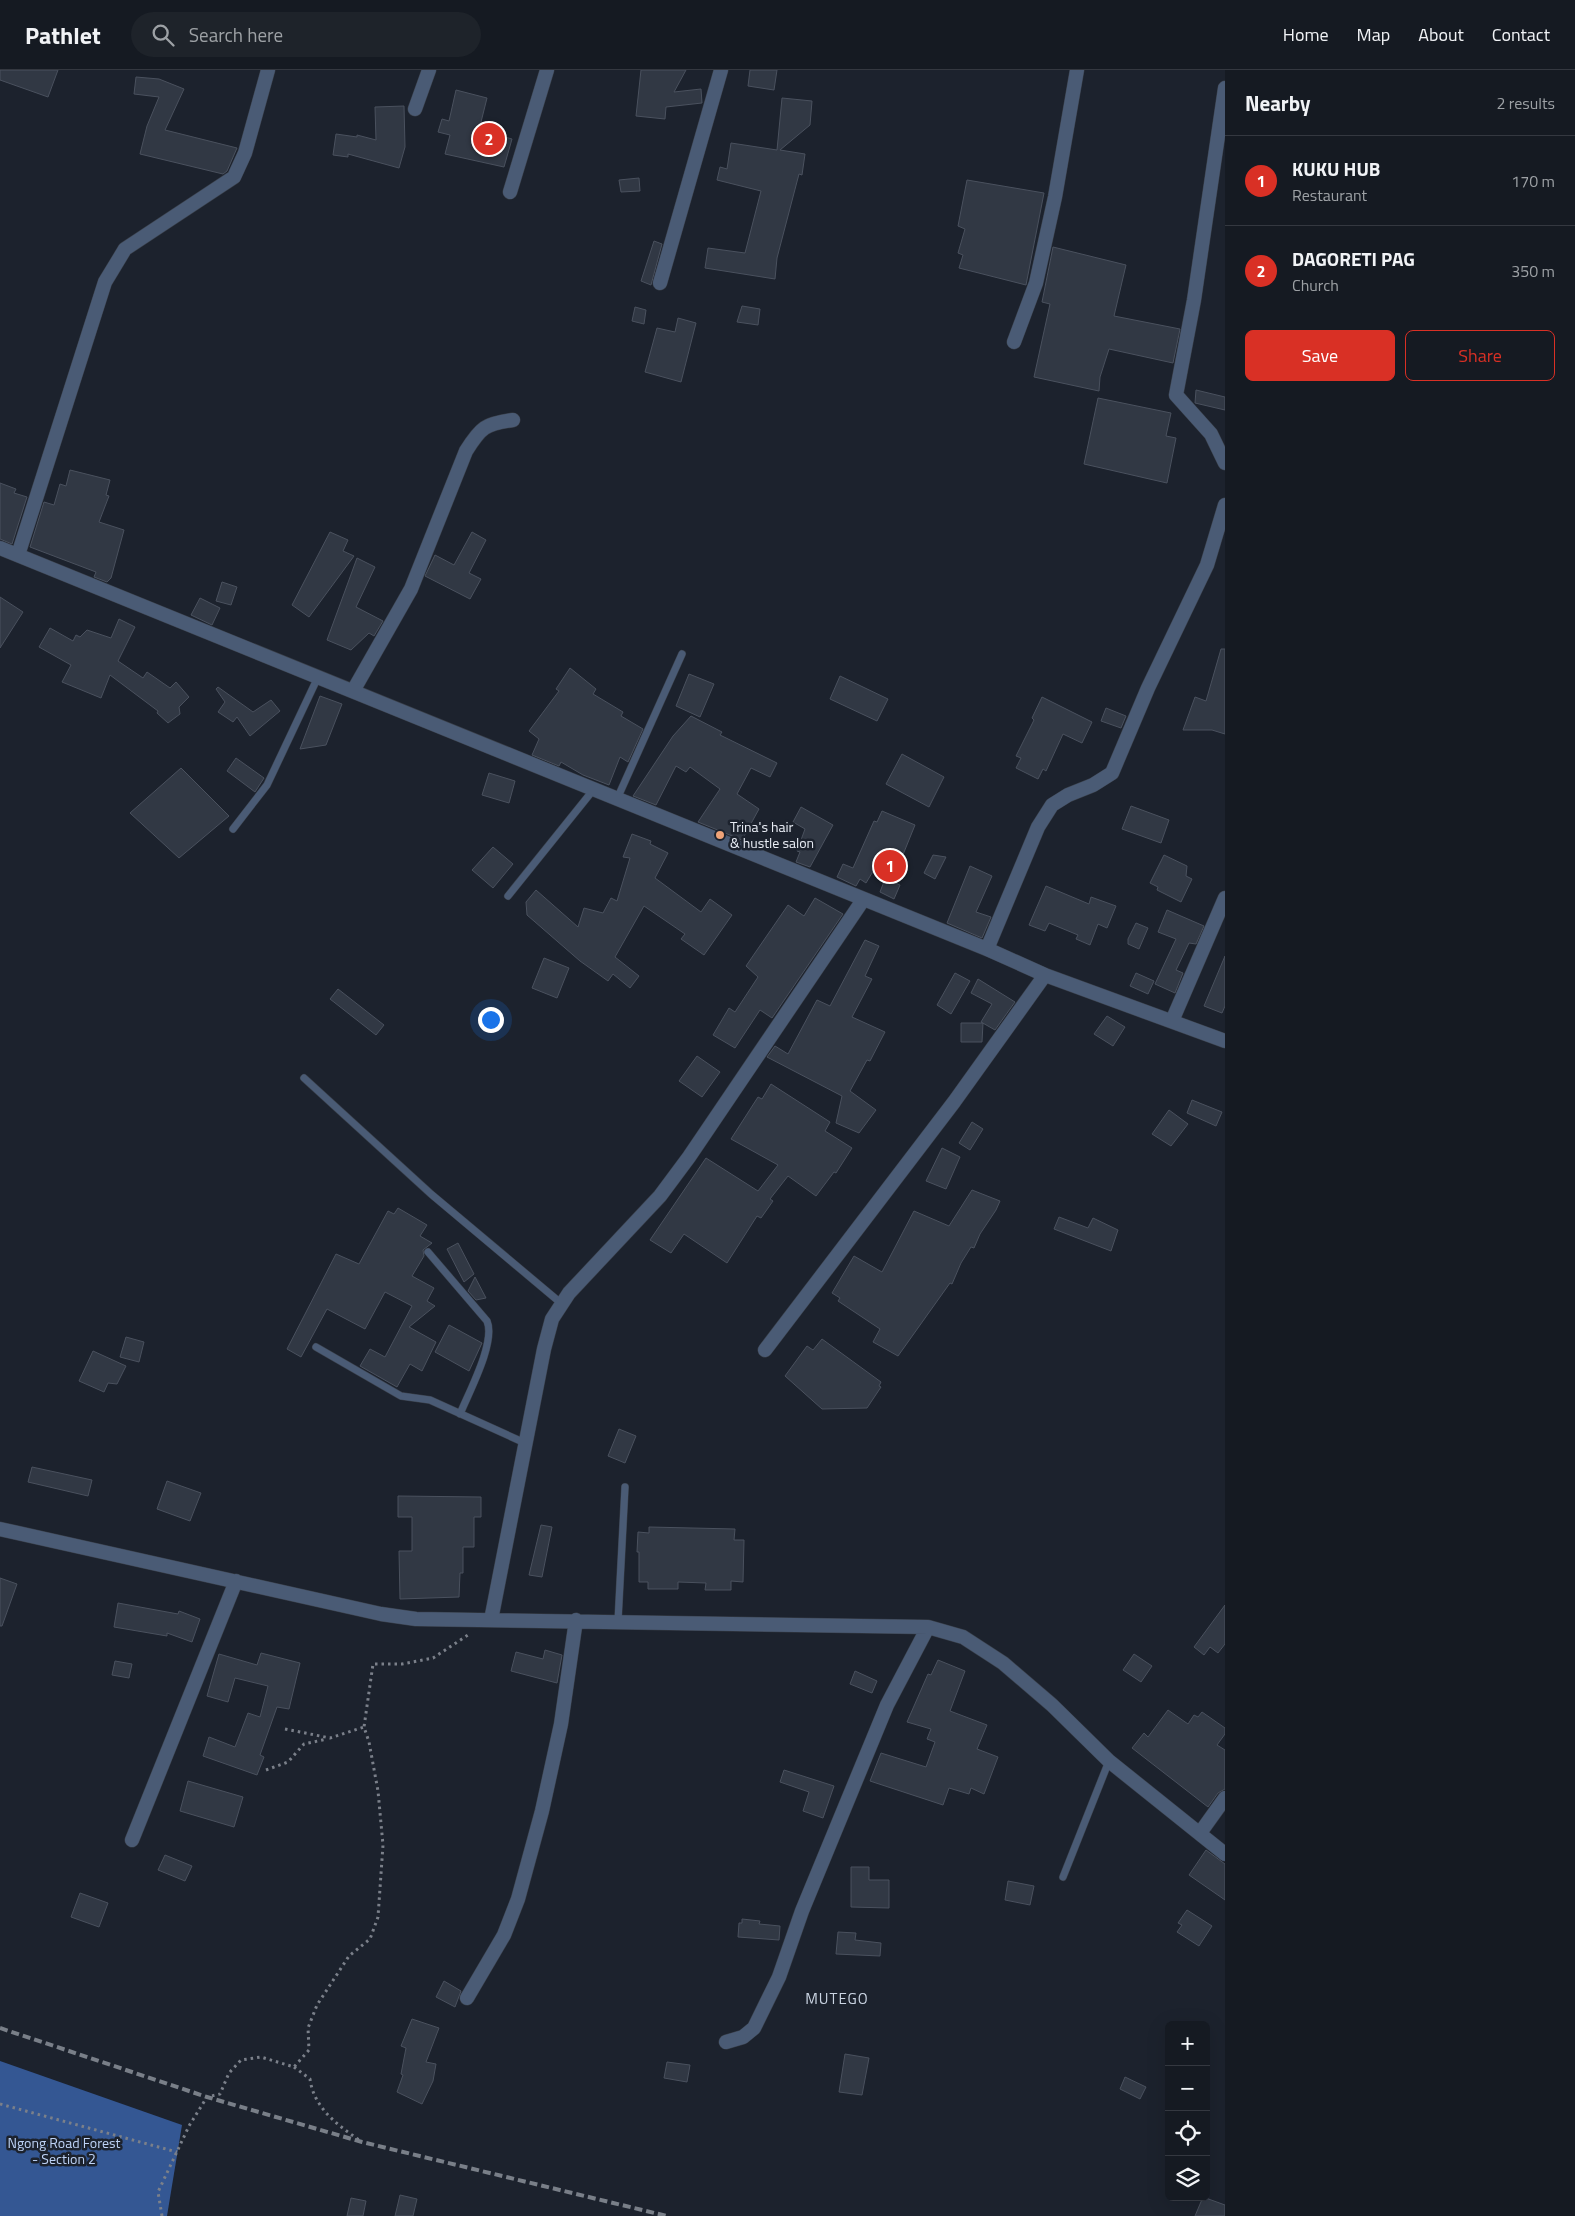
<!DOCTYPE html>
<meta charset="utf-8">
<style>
body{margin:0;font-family:"Titillium Web",sans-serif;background:#1e232a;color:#f1f3f6}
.controls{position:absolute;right:15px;bottom:15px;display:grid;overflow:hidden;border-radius:8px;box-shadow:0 5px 20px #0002}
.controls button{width:45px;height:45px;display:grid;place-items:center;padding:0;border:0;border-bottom:1px solid #343840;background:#151a22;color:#f1f3f6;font:25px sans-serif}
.you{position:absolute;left:490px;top:949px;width:18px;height:18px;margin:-12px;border:4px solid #fff;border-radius:50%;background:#1a73e8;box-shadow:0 0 0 8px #1a73e833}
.badge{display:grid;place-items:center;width:32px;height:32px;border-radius:50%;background:#d93025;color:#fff;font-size:16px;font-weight:700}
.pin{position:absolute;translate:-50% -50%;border:2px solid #fff;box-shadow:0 1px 5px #0006}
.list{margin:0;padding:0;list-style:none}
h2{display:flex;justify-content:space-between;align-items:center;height:65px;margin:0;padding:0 20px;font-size:21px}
h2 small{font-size:16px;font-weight:400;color:#9da1a5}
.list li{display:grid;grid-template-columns:32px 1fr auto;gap:15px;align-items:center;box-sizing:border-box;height:90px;padding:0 20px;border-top:1px solid #343840}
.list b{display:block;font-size:19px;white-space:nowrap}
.list p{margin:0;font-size:16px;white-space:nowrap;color:#9da1a5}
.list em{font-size:16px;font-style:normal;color:#9da1a5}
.actions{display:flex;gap:10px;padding:15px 20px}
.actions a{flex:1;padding:11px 0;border:1px solid #d93025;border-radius:8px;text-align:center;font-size:18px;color:#d93025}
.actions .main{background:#d93025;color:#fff}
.icon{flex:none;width:28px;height:28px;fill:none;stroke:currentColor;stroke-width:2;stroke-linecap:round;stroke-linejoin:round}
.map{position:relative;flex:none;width:1225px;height:2146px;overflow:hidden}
header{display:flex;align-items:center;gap:30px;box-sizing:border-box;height:70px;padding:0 25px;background:#151a22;border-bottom:1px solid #343840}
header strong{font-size:24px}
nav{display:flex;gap:28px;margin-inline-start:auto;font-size:18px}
.search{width:350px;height:45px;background:#1e232a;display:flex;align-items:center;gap:12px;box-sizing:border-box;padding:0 18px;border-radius:28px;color:#9da1a5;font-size:19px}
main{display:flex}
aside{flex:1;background:#151a22}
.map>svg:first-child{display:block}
.forest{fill:#345793}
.building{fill:#313844;stroke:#4a515e}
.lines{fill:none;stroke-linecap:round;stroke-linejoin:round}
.lane-casing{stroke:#393f49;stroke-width:8}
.street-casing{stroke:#393f49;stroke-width:15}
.path{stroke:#7b808a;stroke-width:3;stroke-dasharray:2.5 4;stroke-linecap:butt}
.lane{stroke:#4a5b75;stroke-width:7}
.street{stroke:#4a5b75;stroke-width:14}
.rail{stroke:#797f88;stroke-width:4;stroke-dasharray:8 4;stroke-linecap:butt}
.poi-dot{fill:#efa378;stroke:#1c222d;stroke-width:2}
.labels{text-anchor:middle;stroke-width:5;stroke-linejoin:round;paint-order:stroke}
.poi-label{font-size:14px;fill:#eaeef6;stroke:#1c222d;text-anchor:start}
.park-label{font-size:14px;fill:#bed3f6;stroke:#1c222d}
.neighbourhood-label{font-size:15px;letter-spacing:1px;fill:#cbd5e3;stroke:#1c222d}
</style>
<header>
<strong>Pathlet</strong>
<div class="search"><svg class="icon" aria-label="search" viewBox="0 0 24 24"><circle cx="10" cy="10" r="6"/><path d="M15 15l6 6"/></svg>Search here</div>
<nav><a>Home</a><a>Map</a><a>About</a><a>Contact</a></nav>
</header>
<main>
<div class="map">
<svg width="1225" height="2146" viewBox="0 0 1225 2146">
<rect width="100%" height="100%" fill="#1c222d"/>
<!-- forest -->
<path class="forest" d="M 0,1991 L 182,2055 L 167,2146 L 0,2146 Z"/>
<!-- building -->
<path class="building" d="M 0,0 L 58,0 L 48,27 L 0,10 Z
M 641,0 L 686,0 L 674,22 L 701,19 L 702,33 L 666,37 L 665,49 L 636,46 Z
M 750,0 L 777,0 L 774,20 L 748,16 Z
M 136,7 L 159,9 L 184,19 L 165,60 L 237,78 L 227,101 L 223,104 L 140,84 L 147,56 L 159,27 L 134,24 Z
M 456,20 L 487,28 L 479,60 L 512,69 L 504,97 L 445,84 L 450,65 L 438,62 L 442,49 L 449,51 Z
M 782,28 L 812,31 L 810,55 L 780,80 L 805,84 L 802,105 L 799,104 L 777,188 L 775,209 L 705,198 L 708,178 L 745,183 L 761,121 L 717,110 L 720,97 L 727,99 L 731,73 L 777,80 Z
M 404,36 L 405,77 L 399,98 L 348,84 L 348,87 L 333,85 L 336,64 L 357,67 L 357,65 L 376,70 L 375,37 Z
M 639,108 L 640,121 L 621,122 L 619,110 Z
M 967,110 L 1044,123 L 1026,215 L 959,198 L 963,185 L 958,183 L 965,159 L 958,156 Z
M 654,171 L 662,174 L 651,215 L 641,211 Z
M 1053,177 L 1126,195 L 1114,246 L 1180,259 L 1173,293 L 1109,279 L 1100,307 L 1099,321 L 1034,307 L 1050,234 L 1042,232 Z
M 742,236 L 760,239 L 758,255 L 737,252 Z
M 635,237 L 646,240 L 644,254 L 632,251 Z
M 678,248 L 696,253 L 681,312 L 645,302 L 657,258 L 675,262 Z
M 1196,320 L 1225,327 L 1225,340 L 1195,333 Z
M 1098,328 L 1171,343 L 1166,366 L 1176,368 L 1167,413 L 1084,394 Z
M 70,400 L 110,410 L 106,425 L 109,426 L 99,452 L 124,460 L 111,508 L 107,512 L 94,507 L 96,502 L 30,477 L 44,432 L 54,435 L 60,414 L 66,416 Z
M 0,413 L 16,419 L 14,423 L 27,427 L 12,474 L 0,469 Z
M 330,462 L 348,470 L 343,481 L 354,486 L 309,547 L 292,535 Z
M 472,462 L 486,470 L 469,503 L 481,509 L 470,529 L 425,506 L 435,485 L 454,495 Z
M 357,488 L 375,497 L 356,537 L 383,551 L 374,566 L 369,563 L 351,580 L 327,570 Z
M 222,512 L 237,517 L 231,535 L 216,531 Z
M 0,527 L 23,542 L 0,578 Z
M 200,528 L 220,538 L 212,555 L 191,545 Z
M 119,549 L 135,557 L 118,591 L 143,608 L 147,602 L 170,618 L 176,612 L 189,627 L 179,637 L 180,644 L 168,653 L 157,643 L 158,641 L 110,605 L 101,628 L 62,612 L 71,595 L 39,577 L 50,558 L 73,571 L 76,565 L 80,567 L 87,560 L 111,568 Z
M 1221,579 L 1225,579 L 1225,664 L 1212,660 L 1183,660 L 1195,627 L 1206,631 Z
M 570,598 L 596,619 L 593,624 L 623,642 L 621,646 L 643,659 L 628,692 L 620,687 L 609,715 L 583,705 L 561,692 L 559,696 L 532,685 L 539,669 L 529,661 L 559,621 L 556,619 Z
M 689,604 L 714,614 L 700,647 L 676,636 Z
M 840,606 L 888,629 L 877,651 L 830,629 Z
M 218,617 L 253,642 L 271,630 L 280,641 L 250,666 L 237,647 L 233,652 L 218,642 L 225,632 L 216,619 Z
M 320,626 L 342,634 L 326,675 L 300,679 Z
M 1042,627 L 1092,652 L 1082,673 L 1063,664 L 1046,701 L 1043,699 L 1038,709 L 1016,698 L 1021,688 L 1016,686 L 1034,650 L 1032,648 Z
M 1106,638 L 1126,646 L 1121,658 L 1101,651 Z
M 691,646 L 722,662 L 720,665 L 777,693 L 770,707 L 751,698 L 737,724 L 759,739 L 742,770 L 698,752 L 720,719 L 690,697 L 686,702 L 676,696 L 656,735 L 633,726 L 673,666 Z
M 902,684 L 944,707 L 929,737 L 886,714 Z
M 236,688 L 264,708 L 255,722 L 227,701 Z
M 181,698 L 229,746 L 179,788 L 130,743 Z
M 489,703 L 515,711 L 509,733 L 482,725 Z
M 1131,736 L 1169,750 L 1161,773 L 1122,759 Z
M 801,737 L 833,755 L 810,797 L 796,792 L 800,782 L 797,781 L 805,759 L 793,752 Z
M 882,741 L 915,755 L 896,802 L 878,793 L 866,813 L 860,809 L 856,816 L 837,807 L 843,794 L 853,798 L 874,751 L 877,752 Z
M 632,764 L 651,771 L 650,774 L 668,783 L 655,808 L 701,842 L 710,829 L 732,845 L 704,885 L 681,869 L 685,864 L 644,836 L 615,887 L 639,906 L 630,918 L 613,904 L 608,911 L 580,891 L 527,845 L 526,832 L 536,820 L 578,857 L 584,838 L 603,843 L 611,828 L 617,831 L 630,788 L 623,787 Z
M 493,777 L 513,794 L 493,818 L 472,800 Z
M 933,785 L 946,787 L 935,809 L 924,803 Z
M 1164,785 L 1187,796 L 1186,806 L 1192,809 L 1181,832 L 1157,820 L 1158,817 L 1150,813 Z
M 970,796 L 992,806 L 976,842 L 991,847 L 982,868 L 947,853 Z
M 885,809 L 900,815 L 894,829 L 880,822 Z
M 1046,816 L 1089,834 L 1091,827 L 1116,836 L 1107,858 L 1098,854 L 1090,875 L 1076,869 L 1078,865 L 1049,853 L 1045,861 L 1029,855 Z
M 815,828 L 843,844 L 772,948 L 760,940 L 735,978 L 713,965 L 729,938 L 735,942 L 758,907 L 746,896 L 788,835 L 804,846 Z
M 1167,840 L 1204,856 L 1196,874 L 1189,873 L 1176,900 L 1183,903 L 1175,923 L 1155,914 L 1176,869 L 1158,862 Z
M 1136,853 L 1148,858 L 1139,879 L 1128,874 L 1128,869 Z
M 865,870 L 879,876 L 865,906 L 872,909 L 852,947 L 885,962 L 870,991 L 867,990 L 850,1021 L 876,1040 L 859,1063 L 836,1053 L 842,1026 L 767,987 L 775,976 L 788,984 L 817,930 L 830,936 Z
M 1225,886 L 1225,936 L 1222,943 L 1204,936 Z
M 544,888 L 569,898 L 557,928 L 532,918 Z
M 955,903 L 970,911 L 951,944 L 937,935 Z
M 1136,903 L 1154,911 L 1148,924 L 1130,916 Z
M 978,909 L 1015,932 L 995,960 L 981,952 L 992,934 L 971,923 Z
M 338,919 L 384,955 L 376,965 L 330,929 Z
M 1107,946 L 1125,957 L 1113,976 L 1094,964 Z
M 961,953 L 983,953 L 982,972 L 961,972 Z
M 697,986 L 720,1002 L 702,1027 L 679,1011 Z
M 771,1014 L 830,1052 L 825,1061 L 852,1078 L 836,1103 L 834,1102 L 816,1126 L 788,1106 L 770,1129 L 773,1131 L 761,1148 L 757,1146 L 727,1193 L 684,1164 L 671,1183 L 650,1170 L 706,1088 L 758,1121 L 778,1095 L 731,1069 L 758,1027 L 762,1029 Z
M 1192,1030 L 1222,1042 L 1216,1056 L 1187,1043 Z
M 1169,1040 L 1188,1054 L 1171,1076 L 1152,1064 Z
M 972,1052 L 983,1059 L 970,1080 L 959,1073 Z
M 942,1078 L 960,1087 L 946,1119 L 926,1111 Z
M 972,1120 L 1000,1131 L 996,1140 L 980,1164 L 974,1178 L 971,1177 L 961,1193 L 952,1214 L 950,1213 L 898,1286 L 873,1272 L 880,1259 L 838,1231 L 840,1228 L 832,1223 L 854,1186 L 882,1202 L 914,1141 L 949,1156 Z
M 398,1138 L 427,1155 L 420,1166 L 432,1173 L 423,1180 L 424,1186 L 412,1206 L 434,1218 L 427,1231 L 435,1236 L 409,1257 L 436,1272 L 422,1301 L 410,1294 L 397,1317 L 360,1296 L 370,1279 L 385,1287 L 412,1236 L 385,1222 L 365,1259 L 327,1239 L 301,1287 L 287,1279 L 336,1184 L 359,1194 L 388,1141 L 394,1144 Z
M 1059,1147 L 1088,1158 L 1093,1148 L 1118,1160 L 1111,1181 L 1054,1159 Z
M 458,1173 L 474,1204 L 464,1212 L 447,1179 Z
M 475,1207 L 486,1228 L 476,1230 L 468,1221 Z
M 449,1255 L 482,1273 L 469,1301 L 435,1282 Z
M 126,1267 L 144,1272 L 139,1292 L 120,1287 Z
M 822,1269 L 881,1312 L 879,1316 L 881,1317 L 867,1338 L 822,1339 L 785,1306 L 807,1276 L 813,1280 Z
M 93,1281 L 126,1296 L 117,1314 L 108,1313 L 104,1322 L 79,1311 Z
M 619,1359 L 636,1366 L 625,1393 L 608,1386 Z
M 32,1397 L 92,1410 L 88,1426 L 28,1412 Z
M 167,1411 L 201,1423 L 190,1451 L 157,1439 Z
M 398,1426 L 481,1427 L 481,1447 L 474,1447 L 474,1477 L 463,1477 L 463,1503 L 460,1503 L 459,1527 L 400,1529 L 399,1481 L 412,1481 L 412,1447 L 398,1447 Z
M 541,1455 L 552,1457 L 542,1507 L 529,1505 Z
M 649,1457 L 735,1459 L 734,1470 L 744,1470 L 743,1512 L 731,1511 L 731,1520 L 705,1520 L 706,1513 L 678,1512 L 678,1519 L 648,1519 L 648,1512 L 639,1512 L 639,1482 L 637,1482 L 638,1462 L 649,1463 Z
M 0,1508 L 17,1514 L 2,1556 L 0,1556 Z
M 118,1533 L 178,1544 L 179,1541 L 200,1549 L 192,1572 L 167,1563 L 167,1566 L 114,1557 Z
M 1225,1535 L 1225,1574 L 1218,1583 L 1210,1577 L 1204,1585 L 1194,1577 Z
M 545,1580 L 562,1585 L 557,1613 L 511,1601 L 516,1582 L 543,1589 Z
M 261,1583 L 300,1593 L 289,1639 L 277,1637 L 260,1685 L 264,1687 L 257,1705 L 203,1686 L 209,1667 L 235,1677 L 248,1643 L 260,1647 L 268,1616 L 235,1608 L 228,1632 L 207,1626 L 219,1584 L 257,1595 Z
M 1134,1584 L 1152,1596 L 1141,1612 L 1123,1600 Z
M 938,1590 L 965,1601 L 950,1641 L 987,1655 L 977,1679 L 998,1687 L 984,1724 L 971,1718 L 969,1724 L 949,1718 L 943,1735 L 870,1711 L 881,1683 L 926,1697 L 935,1672 L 927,1669 L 931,1659 L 907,1652 L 928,1604 L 931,1605 Z
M 115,1591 L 132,1594 L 129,1608 L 112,1605 Z
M 855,1601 L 877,1611 L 872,1623 L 850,1614 Z
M 1168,1640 L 1188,1654 L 1194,1645 L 1198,1647 L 1202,1642 L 1225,1658 L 1225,1664 L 1217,1675 L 1225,1680 L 1225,1719 L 1218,1723 L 1208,1737 L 1132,1678 L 1144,1663 L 1148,1667 Z
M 784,1700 L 834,1716 L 823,1748 L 803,1741 L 809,1722 L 780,1712 Z
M 188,1711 L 243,1727 L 234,1757 L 180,1741 Z
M 1206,1780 L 1225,1794 L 1225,1830 L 1189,1805 Z
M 165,1785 L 192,1796 L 185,1811 L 158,1800 Z
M 851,1797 L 869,1797 L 869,1810 L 889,1810 L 889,1838 L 851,1837 Z
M 1008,1811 L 1034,1816 L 1030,1835 L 1005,1830 Z
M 80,1823 L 108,1833 L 99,1857 L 71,1847 Z
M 1187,1840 L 1212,1856 L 1199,1876 L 1177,1862 L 1182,1855 L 1178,1853 Z
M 742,1849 L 760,1851 L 759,1854 L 780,1856 L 779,1870 L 738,1867 L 739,1853 L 742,1853 Z
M 838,1862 L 856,1863 L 855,1870 L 881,1873 L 880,1886 L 836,1884 Z
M 444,1911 L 461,1921 L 455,1937 L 436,1927 Z
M 412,1949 L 439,1958 L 426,1992 L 436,1994 L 433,2011 L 422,2034 L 397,2022 L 403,2005 L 401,2004 L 406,1978 L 401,1976 Z
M 845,1984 L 869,1988 L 862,2025 L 839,2022 Z
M 667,1992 L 690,1995 L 687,2012 L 664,2008 Z
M 1125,2007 L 1146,2017 L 1140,2029 L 1120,2019 Z
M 400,2125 L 417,2129 L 413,2146 L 395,2146 Z
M 1203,2127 L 1225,2135 L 1225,2146 L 1195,2146 Z
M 351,2128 L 366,2131 L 363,2146 L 347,2146 Z"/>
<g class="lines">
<defs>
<path id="lane" d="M 617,729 L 682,584
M 233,759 L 267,715 L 318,607
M 508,826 L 594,719
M 304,1008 L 431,1124 L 562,1234
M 428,1182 L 487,1251 C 496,1272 469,1322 460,1344
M 316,1277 L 401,1326 L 430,1330 L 525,1373
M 618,1551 L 625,1417
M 1063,1807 L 1109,1691"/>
<path id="street" d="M 1225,18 L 1194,230 L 1176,325 L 1211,364 L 1225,393
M 415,39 L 429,0
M 510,122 L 547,0
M 660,213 L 721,0
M 1014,272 L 1036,213 L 1055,127 L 1077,0
M 0,478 L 987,879 L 1045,905 L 1225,971
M 18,485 L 105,212 L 125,179 L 234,107 L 245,83 L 268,0
M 353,621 L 411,519 L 466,381 C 481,357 485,354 513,350
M 987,879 L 1038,757 L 1052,735 L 1068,725 L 1093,715 L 1112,703 L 1148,618 L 1207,495 L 1225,435
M 1172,951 L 1225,828
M 765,1280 L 954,1032 L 1045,905
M 0,1459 L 381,1544 L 416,1549 L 928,1557 L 963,1567 L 1003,1593 L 1052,1635 L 1109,1691 L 1225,1784
M 491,1550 L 544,1279 L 552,1249 L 569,1223 L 660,1126 L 689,1087 L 863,830
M 1200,1763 L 1225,1728
M 132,1770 L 236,1511
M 467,1928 L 504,1865 L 518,1829 L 542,1741 L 561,1654 L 576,1550
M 726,1972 L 743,1967 L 754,1958 L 779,1907 L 802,1841 L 887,1635 L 928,1557"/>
</defs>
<!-- lane casing -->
<use href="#lane" class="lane-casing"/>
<!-- street casing -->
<use href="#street" class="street-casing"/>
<!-- path -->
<path class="path" d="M 285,1659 L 330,1668 L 364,1657
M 266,1700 L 288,1692 L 304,1674 L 327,1669
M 294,1997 L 310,2009 C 314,2039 339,2056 362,2072
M 0,2034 L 177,2082
M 162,2146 L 158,2122 L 189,2056 L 207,2027 L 220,2024 L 229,2003 L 241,1990 L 261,1987 L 294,1997 L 309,1980 L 308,1958 L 317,1935 L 349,1886 L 370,1869 L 378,1847 L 383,1775 L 378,1721 L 369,1672 L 364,1657 L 373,1594 L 402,1594 L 433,1588 L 468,1565"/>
<!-- lane -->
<use href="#lane" class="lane"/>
<!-- street -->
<use href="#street" class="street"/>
<!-- rail -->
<path class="rail" d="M 0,1958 L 207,2027 L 362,2072 L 667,2146"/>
</g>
<!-- markers -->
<circle class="poi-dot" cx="720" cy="765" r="5"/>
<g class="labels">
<!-- poi labels -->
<g class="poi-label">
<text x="730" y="762">Trina's hair<tspan x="730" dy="16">&amp; hustle salon</tspan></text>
</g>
<!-- park labels -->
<g class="park-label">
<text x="64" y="2078">Ngong Road Forest<tspan x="64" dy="16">- Section 2</tspan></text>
</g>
<!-- neighbourhood labels -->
<g class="neighbourhood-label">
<text x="837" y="1934">MUTEGO</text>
</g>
</g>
</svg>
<div class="controls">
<button>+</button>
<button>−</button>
<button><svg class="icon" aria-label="locate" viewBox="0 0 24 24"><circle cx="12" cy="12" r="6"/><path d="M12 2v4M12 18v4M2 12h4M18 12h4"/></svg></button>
<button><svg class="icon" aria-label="layers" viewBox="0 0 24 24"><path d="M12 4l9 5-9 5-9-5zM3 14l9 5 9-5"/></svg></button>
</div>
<div class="you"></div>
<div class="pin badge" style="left:890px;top:796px">1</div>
<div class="pin badge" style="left:489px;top:69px">2</div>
</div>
<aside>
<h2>Nearby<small>2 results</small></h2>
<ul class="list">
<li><span class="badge">1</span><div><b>KUKU HUB</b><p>Restaurant</p></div><em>170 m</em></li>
<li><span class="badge">2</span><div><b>DAGORETI PAG</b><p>Church</p></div><em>350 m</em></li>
</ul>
<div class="actions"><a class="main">Save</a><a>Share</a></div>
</aside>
</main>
